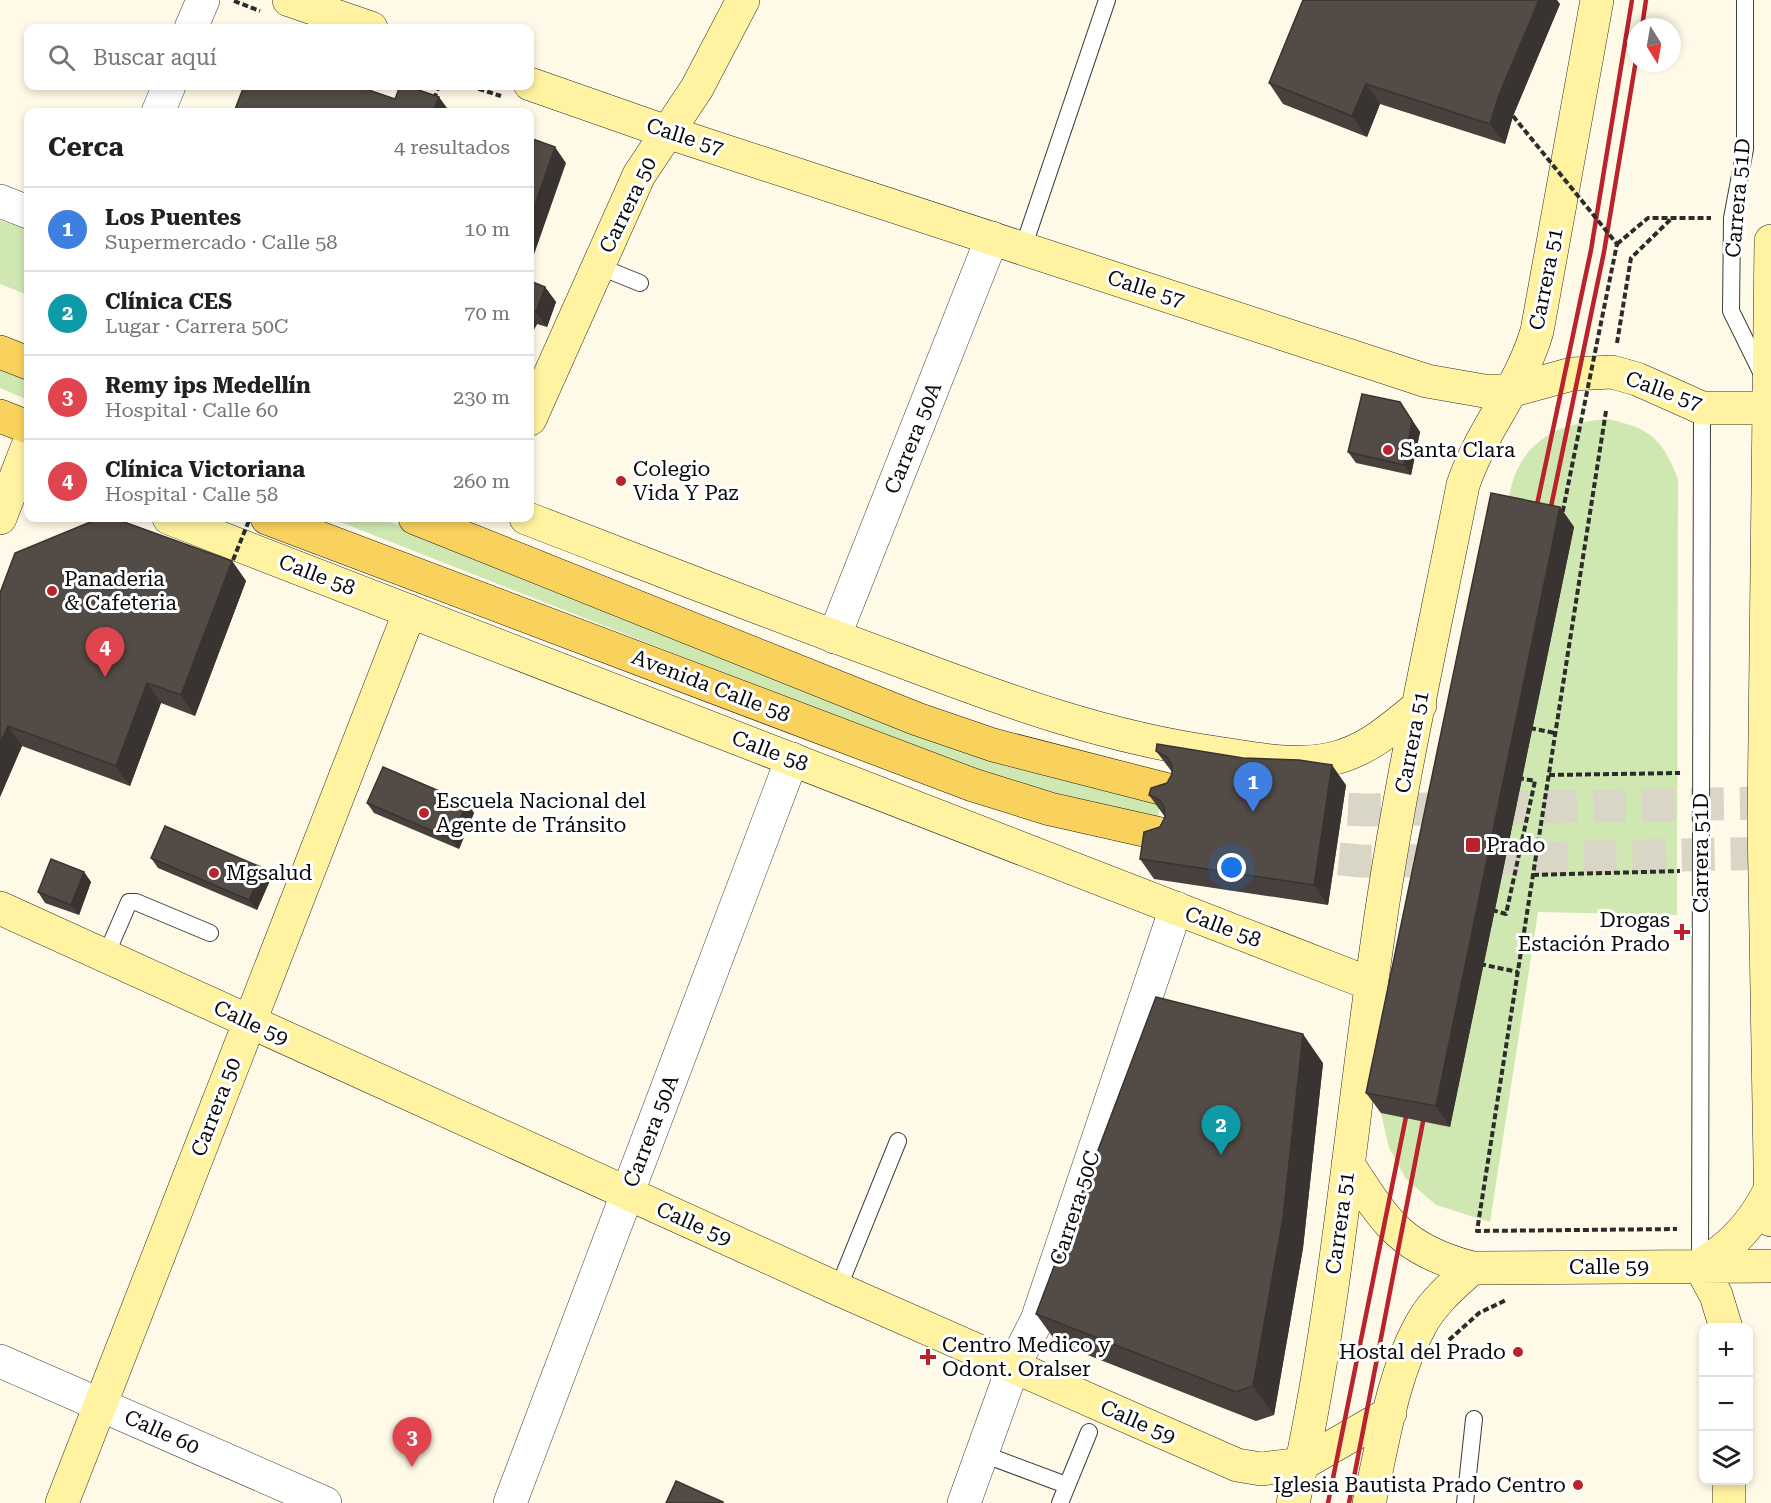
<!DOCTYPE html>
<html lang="es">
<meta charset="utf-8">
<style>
body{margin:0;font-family:"Roboto Serif",serif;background:#f6f6f6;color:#202124}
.controls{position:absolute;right:18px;bottom:18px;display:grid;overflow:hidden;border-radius:12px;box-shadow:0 3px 9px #0003}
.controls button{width:54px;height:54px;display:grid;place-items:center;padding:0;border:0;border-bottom:2px solid #e0e0e0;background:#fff;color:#202124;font:30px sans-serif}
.compass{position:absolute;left:1627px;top:18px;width:54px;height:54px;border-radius:50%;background:#fff;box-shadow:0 3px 9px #0003;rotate:169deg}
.you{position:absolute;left:1232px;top:868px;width:21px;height:21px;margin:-15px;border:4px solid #fff;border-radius:50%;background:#1a73e8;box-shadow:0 0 0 9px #1a73e833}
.badge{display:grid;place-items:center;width:39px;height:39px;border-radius:50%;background:#0f766e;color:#fff;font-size:20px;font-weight:700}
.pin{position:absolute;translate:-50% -50px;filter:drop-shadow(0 2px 3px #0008)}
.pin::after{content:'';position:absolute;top:32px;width:21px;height:18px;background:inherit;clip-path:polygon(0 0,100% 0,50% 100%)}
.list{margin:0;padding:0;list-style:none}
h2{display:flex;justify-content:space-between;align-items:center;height:78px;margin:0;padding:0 24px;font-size:26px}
h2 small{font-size:20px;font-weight:400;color:#757577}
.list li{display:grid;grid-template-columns:39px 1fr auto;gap:18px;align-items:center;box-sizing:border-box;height:84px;padding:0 24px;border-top:2px solid #e0e0e0}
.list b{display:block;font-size:22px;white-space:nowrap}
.list p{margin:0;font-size:20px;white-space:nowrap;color:#757577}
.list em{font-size:20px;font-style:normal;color:#757577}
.icon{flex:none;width:33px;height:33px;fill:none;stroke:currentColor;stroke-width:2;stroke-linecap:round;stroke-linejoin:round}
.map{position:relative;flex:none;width:1771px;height:1503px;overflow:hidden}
.search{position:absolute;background:#fff;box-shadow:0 3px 9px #0003;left:24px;top:24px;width:510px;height:66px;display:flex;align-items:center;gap:15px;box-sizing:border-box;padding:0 21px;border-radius:12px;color:#757577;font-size:22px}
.panel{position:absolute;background:#fff;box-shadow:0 3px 9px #0003;left:24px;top:108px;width:510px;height:414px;border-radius:12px}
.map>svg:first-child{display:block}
.green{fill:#cfe8b2}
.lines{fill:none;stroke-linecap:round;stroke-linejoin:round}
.primary-tunnel{stroke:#dad6c6;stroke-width:33;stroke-dasharray:33 16;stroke-linecap:butt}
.lane-casing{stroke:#3d3d3d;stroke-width:18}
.street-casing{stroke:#3d3d3d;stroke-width:34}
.secondary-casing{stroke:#2c2c2c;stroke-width:34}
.primary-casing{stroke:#1b1b1b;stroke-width:34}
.path{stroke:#2c2c2c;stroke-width:4;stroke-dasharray:6 3;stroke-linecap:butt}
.lane{stroke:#fff;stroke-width:16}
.street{stroke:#fff;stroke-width:33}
.secondary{stroke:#fff3a2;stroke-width:33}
.primary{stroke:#f9d15d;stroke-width:33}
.rail{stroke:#b9232c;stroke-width:4.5}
.path-bridge{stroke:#2c2c2c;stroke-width:4;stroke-dasharray:6 3;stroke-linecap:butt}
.wall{fill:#47403c}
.shaded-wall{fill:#393431}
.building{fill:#524b46;stroke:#393431;stroke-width:1.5}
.poi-dot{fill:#b9232c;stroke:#fff;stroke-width:2}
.labels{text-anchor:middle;stroke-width:6;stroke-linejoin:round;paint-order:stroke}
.street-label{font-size:21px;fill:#0a0a0a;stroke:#fff}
.poi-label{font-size:21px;fill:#0a0a0a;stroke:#fff;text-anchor:start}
</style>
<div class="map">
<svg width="1771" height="1503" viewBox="0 0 1771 1503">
<rect width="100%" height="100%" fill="#fffae7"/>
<!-- green -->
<path class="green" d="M 0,220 L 28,230 L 28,295 L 0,284 Z
M 0,365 L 28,376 L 28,400 L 0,388 Z
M 1608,419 C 1651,429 1662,438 1678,479 L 1677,915 L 1538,912 L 1490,1222 L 1436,1205 L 1406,1179 L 1389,1148 L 1381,1113 L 1505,513 C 1509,499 1511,481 1518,468 C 1536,432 1571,422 1608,419 Z
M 330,518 L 381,518 L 935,740 L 1006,766 L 1160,803 L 1158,819 L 1001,779 L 932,755 Z"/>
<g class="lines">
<!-- primary-tunnel -->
<path class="primary-tunnel" d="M 1299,807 L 1366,810 L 1771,803
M 1290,854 L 1361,861 L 1405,861 L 1771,853"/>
<defs>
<path id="lane" d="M 1745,0 L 1745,149 L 1732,218 L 1731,311 L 1763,376
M 1023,248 L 1107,0
M 598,266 L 640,283
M 106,955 L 129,902 L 136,902 L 210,933
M 1700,1266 L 1702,408
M 838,1289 L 898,1141
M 983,1454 L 1066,1485
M 1060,1503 L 1089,1432
M 1465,1503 L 1474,1419"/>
<path id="street" d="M 191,28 L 203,0
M 158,112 L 169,86
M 0,201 L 28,212
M 834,637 L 992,238
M 0,1361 L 325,1503
M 510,1503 L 792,759
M 964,1503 L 1013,1367 L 1037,1320 L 1176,908"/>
<path id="secondary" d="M 289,0 L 371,28
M 530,84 L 667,132 L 1427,381 L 1484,391 L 1510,391 L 1572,374 L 1612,372 L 1637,379 L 1702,408 L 1771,408
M 1771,241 L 1764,820 L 1771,1220
M 530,419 L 639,175 L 697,88 L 743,0
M 0,518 L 27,448
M 169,518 L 1371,984
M 526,518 C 651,566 775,615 901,661 C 1004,700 1107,738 1217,753 C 1254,759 1294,767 1331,759 C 1367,751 1392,728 1420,705
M 0,908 L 838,1289 L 1237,1465 L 1261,1469 L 1302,1464 L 1390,1413
M 1348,1164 C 1386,1223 1401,1249 1472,1268 L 1771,1266
M 1726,1328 L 1716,1295 L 1700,1266 C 1732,1246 1753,1224 1770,1190
M 1729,1480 L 1729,1503
M 62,1503 L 410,611
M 1293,1503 C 1335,1319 1350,1130 1377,944 C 1398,790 1433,637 1463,485 C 1481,430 1521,387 1537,331 L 1597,0
M 1369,1503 C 1383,1445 1391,1379 1420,1326 C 1432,1303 1452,1286 1472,1268"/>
<path id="primary" d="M 0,352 L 28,363
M 0,416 L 28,427
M 267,518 L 973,785 L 1050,809 L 1161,834
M 415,518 L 917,719 L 993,745 L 1168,790"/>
</defs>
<!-- lane casing -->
<use href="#lane" class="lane-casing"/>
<!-- street casing -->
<use href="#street" class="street-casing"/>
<!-- secondary casing -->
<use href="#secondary" class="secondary-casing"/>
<!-- primary casing -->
<use href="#primary" class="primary-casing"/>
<!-- path -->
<path class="path" d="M 234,1 L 260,11
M 470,86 L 501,96
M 434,99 L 439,86
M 1617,244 L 1648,218 L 1711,218
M 1617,343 L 1631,258 L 1672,218
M 1606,411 L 1477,1231 L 1677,1229
M 1530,728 L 1555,733
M 1549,775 L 1680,773
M 1521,844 L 1538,847
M 1533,875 L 1680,871
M 1492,910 L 1506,914 L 1535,781 L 1519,778
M 1480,964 L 1518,972
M 1449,1340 L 1479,1313 L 1506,1300"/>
<!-- lane -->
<use href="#lane" class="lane"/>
<!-- street -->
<use href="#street" class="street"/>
<!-- secondary -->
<use href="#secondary" class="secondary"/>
<!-- primary -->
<use href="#primary" class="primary"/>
<!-- rail -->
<path class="rail" d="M 1642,27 L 1646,0
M 1534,519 L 1591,250 L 1632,0
M 1548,521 L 1604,252 L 1636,60
M 1328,1503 L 1409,1102
M 1349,1503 L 1426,1106"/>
<!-- path-bridge -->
<path class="path-bridge" d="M 1513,116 L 1617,244 L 1562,515
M 233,560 L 250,518"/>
</g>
<!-- wall -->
<path class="wall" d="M 1560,4 L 1513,116 L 1505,144 L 1380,104 L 1367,137 L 1283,104 L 1269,83 Z
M 530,281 L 545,287 L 556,302 L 547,327 L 537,324 L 532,333 L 530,333 Z
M 1400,402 L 1420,432 L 1411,475 L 1356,463 L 1348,452 Z
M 1560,507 L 1574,527 L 1450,1127 L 1381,1113 L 1366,1093 Z
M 232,561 L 246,581 L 195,716 L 161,703 L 130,786 L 22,746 L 0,797 L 0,593 Z
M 1156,751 L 1346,785 L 1328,905 L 1154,879 L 1140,859 L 1165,817 L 1149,795 L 1167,783 L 1172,774 L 1172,772 Z
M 367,803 L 467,803 L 474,813 L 459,849 L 374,813 Z
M 151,858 L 263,868 L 271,878 L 257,910 L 158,868 Z
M 84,872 L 91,882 L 79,915 L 45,903 L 38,892 Z
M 1323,1063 L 1303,1248 L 1274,1415 L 1256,1421 L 1057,1343 L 1036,1314 Z"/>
<!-- shaded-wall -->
<path class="shaded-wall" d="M 1539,0 L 1557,0 L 1560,4 L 1513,116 L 1505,144 L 1490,124 L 1499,95 Z
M 1366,84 L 1380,104 L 1367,137 L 1352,116 Z
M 439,97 L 450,112 L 433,112 Z
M 555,147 L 566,163 L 530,266 L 530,219 Z
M 545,287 L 556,302 L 547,327 L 536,312 Z
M 530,313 L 537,324 L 532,333 L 530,330 Z
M 1400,402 L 1420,432 L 1411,475 L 1404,465 Z
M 1560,507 L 1574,527 L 1450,1127 L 1436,1106 Z
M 232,561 L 246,581 L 195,716 L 181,695 Z
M 147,683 L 161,703 L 130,786 L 116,766 Z
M 8,726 L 22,746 L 0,797 L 0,744 Z
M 1332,765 L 1346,785 L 1328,905 L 1314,885 Z
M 467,803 L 474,813 L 459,849 L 451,839 Z
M 263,868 L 271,878 L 257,910 L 249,900 Z
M 84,872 L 91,882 L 79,915 L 71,905 Z
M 1303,1034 L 1323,1063 L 1303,1248 L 1274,1415 L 1253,1386 Z"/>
<!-- building -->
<path class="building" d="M 1303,0 L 1539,0 L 1499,95 L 1490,124 L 1366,84 L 1352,116 L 1269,83 Z
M 244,86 L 357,86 L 395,99 L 400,86 L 407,86 L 439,97 L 433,112 L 234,112 Z
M 530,138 L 555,147 L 530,219 Z
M 530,281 L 545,287 L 536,312 L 530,309 Z
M 1362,394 L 1400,402 L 1412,421 L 1404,465 L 1348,452 Z
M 1491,493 L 1560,507 L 1436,1106 L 1366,1093 Z
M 100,518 L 113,518 L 232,561 L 181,695 L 147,683 L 116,766 L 8,726 L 0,744 L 0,593 L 15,553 Z
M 1157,744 L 1243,758 L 1299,760 L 1332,765 L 1314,885 L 1140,859 L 1144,832 L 1160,827 L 1165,817 L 1164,807 L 1160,800 L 1149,795 L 1151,788 L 1167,783 L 1172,774 L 1172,765 L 1167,757 L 1156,751 Z
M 383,767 L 467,803 L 451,839 L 367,803 Z
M 165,826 L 263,868 L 249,900 L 151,858 Z
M 51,859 L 84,872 L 71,905 L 38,892 Z
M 1156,997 L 1303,1034 L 1283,1218 L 1253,1386 L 1236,1392 L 1036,1314 Z
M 676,1481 L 723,1502 L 722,1503 L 666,1503 Z"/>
<!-- markers -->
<g class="poi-dot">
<circle cx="1388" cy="450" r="6"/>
<circle cx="621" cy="481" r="6"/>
<circle cx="52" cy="591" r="6"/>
<circle cx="424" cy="813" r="6"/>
<rect x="1465" y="837" width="16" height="16" rx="3"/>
<circle cx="214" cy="873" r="6"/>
<path d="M1679 923h6v6h6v6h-6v6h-6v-6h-6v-6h6z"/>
<circle cx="1518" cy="1352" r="6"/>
<path d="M925 1348h6v6h6v6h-6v6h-6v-6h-6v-6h6z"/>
<circle cx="1578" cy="1485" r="6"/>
</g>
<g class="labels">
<!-- street labels -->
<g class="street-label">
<text transform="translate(685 137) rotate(18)" y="7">Calle 57</text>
<text transform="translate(1738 198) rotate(-85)" y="7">Carrera 51D</text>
<text transform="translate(628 205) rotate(-64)" y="7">Carrera 50</text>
<text transform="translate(1546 279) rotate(-79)" y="7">Carrera 51</text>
<text transform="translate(1146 289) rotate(18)" y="7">Calle 57</text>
<text transform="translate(1664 391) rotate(20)" y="7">Calle 57</text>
<text transform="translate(913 438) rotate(-68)" y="7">Carrera 50A</text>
<text transform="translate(317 575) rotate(21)" y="7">Calle 58</text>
<text transform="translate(711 686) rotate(21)" y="7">Avenida Calle 58</text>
<text transform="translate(1412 742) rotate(-79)" y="7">Carrera 51</text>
<text transform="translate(770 751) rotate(21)" y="7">Calle 58</text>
<text transform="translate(1701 853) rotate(-90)" y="7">Carrera 51D</text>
<text transform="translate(1223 927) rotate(21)" y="7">Calle 58</text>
<text transform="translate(251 1023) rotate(25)" y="7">Calle 59</text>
<text transform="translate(216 1107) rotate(-69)" y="7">Carrera 50</text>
<text transform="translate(651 1131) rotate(-69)" y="7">Carrera 50A</text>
<text transform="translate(1075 1208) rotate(-72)" y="7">Carrera 50C</text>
<text transform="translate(1340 1223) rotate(-82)" y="7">Carrera 51</text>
<text transform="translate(694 1224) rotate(24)" y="7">Calle 59</text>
<text x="1609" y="1274">Calle 59</text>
<text transform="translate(1138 1422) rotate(24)" y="7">Calle 59</text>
<text transform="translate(162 1432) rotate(24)" y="7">Calle 60</text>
</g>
<!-- poi labels -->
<g class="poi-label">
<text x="1400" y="457">Santa Clara</text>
<text x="633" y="476">Colegio<tspan x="633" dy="24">Vida Y Paz</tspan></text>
<text x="64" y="586">Panaderia<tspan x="64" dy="24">&amp; Cafeteria</tspan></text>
<text x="436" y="808">Escuela Nacional del<tspan x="436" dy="24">Agente de Tránsito</tspan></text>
<text x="1486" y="852">Prado</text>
<text x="226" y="880">Mgsalud</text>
<text x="1670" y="927" text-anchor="end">Drogas<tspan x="1670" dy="24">Estación Prado</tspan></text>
<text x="942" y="1352">Centro Medico y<tspan x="942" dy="24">Odont. Oralser</tspan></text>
<text x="1506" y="1359" text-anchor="end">Hostal del Prado</text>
<text x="1566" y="1492" text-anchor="end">Iglesia Bautista Prado Centro</text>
</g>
</g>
</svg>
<div class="controls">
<button>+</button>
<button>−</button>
<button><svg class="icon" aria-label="layers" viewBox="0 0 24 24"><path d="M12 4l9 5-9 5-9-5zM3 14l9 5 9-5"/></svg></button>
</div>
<svg class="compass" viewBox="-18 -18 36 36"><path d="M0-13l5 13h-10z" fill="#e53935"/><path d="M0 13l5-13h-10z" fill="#757577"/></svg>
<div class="you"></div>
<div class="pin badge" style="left:1253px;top:812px;background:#3f7fe0">1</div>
<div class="pin badge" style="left:1221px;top:1155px;background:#0f9aa8">2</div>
<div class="pin badge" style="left:412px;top:1467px;background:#e0444e">3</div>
<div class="pin badge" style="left:105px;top:677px;background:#e0444e">4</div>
<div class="search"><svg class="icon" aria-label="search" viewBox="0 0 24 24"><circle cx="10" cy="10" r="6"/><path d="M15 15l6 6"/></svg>Buscar aquí</div>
<section class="panel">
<h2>Cerca<small>4 resultados</small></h2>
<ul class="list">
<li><span class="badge" style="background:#3f7fe0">1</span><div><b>Los Puentes</b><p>Supermercado · Calle 58</p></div><em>10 m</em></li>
<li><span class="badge" style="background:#0f9aa8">2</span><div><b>Clínica CES</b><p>Lugar · Carrera 50C</p></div><em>70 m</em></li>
<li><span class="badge" style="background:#e0444e">3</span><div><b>Remy ips Medellín</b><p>Hospital · Calle 60</p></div><em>230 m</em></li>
<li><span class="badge" style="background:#e0444e">4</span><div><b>Clínica Victoriana</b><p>Hospital · Calle 58</p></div><em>260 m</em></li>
</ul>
</section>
</div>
